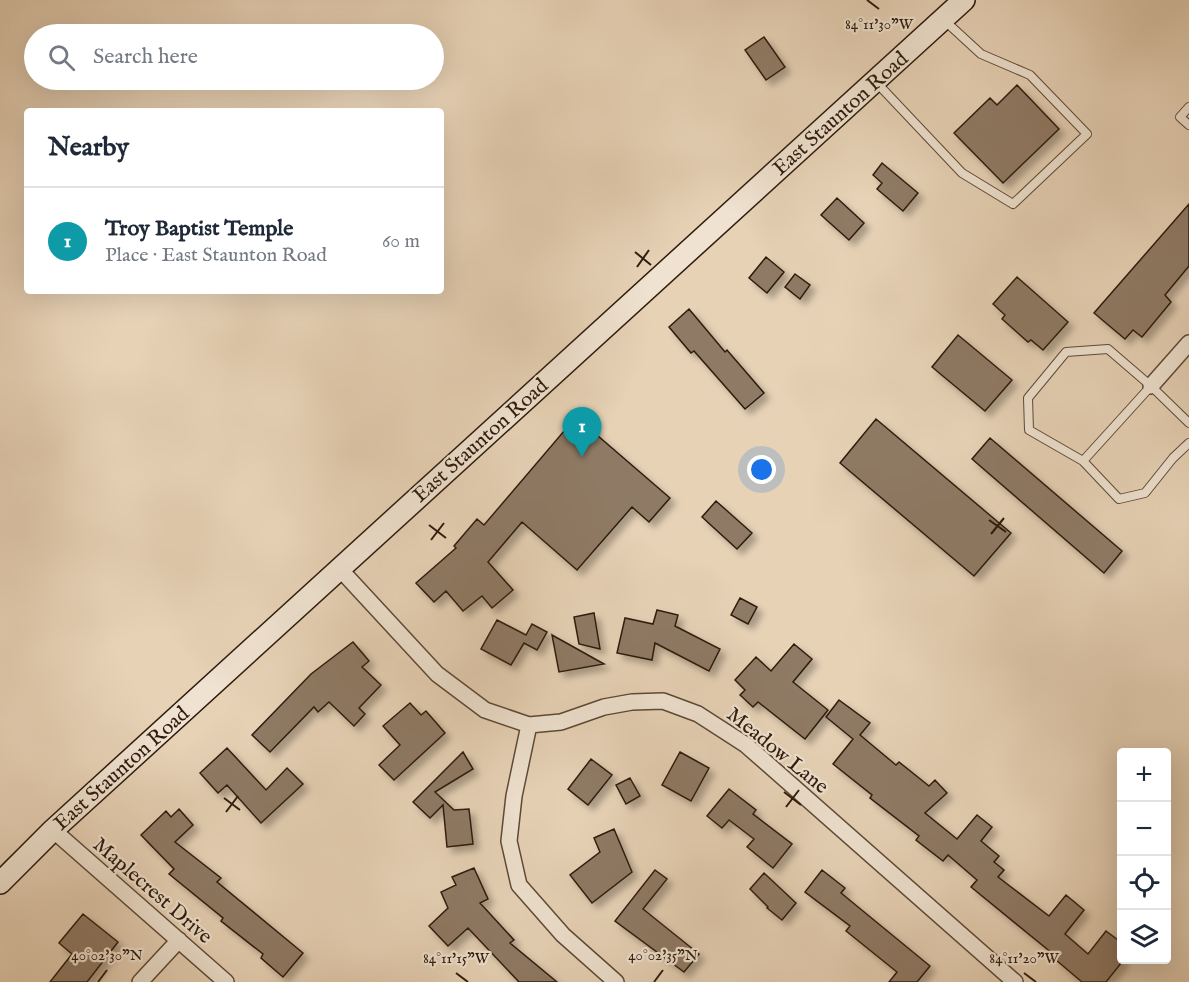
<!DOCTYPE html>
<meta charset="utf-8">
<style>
body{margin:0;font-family:"IM FELL English",serif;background:#f6f6f7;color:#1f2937}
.controls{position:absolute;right:18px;bottom:18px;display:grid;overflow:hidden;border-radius:6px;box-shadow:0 6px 24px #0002}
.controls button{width:54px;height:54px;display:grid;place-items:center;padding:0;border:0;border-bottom:2px solid #e0e1e3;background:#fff;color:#1f2937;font:30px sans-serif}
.you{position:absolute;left:762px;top:470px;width:21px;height:21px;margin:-15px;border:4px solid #fff;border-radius:50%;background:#1a73e8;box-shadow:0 0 0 9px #1a73e833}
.badge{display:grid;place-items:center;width:39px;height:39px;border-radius:50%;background:#b45309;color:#fff;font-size:20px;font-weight:700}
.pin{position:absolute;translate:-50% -50px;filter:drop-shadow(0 2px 3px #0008)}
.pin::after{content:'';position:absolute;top:32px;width:21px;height:18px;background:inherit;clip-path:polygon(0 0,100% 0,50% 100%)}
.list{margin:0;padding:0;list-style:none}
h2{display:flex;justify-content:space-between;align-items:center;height:78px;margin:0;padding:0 24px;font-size:26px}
h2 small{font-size:20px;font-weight:400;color:#747a83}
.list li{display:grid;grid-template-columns:39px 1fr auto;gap:18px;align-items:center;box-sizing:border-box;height:108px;padding:0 24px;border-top:2px solid #e0e1e3}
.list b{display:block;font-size:22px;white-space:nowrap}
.list p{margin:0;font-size:20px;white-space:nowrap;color:#747a83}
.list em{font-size:20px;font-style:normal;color:#747a83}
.icon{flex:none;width:33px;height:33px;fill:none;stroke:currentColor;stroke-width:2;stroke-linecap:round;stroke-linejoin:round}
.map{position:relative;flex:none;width:1189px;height:982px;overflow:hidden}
.search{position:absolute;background:#fff;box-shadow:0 6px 24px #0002;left:24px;top:24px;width:420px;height:66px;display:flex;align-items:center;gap:15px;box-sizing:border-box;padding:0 21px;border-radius:33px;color:#747a83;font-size:22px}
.panel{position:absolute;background:#fff;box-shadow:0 6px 24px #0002;left:24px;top:108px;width:420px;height:186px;border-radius:6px}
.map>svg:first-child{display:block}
.building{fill:#8f7a65;stroke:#2f1b0d;stroke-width:1.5;filter:url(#shadow)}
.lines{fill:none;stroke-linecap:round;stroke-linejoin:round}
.service-casing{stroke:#5d4937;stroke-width:10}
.minor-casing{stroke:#5d4937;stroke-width:18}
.secondary-casing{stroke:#2f1b0d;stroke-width:24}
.service{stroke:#efe2d0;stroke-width:8}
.minor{stroke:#efe2d0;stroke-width:15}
.secondary{stroke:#efe2d0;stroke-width:21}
.ticks{fill:none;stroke:#2f1b0d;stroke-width:2}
.labels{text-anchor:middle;stroke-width:4.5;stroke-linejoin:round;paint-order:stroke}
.street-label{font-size:21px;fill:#2f1b0d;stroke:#efe2d0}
.ticks-label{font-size:15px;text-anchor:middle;fill:#2f1b0d;stroke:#efe2d0;stroke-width:4.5;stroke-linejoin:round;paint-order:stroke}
</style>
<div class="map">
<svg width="1189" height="982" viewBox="0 0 1189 982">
<defs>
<filter id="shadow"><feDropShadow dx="5.5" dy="5.5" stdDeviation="3" flood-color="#0004"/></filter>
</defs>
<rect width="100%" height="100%" fill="#e7d2b6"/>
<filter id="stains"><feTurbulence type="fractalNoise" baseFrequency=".00333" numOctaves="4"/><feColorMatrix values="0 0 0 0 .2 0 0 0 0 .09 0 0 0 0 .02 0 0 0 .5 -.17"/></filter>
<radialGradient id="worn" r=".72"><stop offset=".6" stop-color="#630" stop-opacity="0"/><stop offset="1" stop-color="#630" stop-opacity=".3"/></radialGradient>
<!-- building -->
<path class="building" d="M 764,37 L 785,67 L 766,80 L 745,50 Z
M 1017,85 L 1059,129 L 1003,183 L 954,133 L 990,98 L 997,105 Z
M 882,163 L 918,193 L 903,211 L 877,189 L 882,183 L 873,175 Z
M 837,198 L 864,223 L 849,240 L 821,215 Z
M 1189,204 L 1189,266 L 1165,295 L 1171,302 L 1142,337 L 1133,330 L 1125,339 L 1094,313 Z
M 766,257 L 784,272 L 767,293 L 749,278 Z
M 795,274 L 810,285 L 800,299 L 785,287 Z
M 1017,277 L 1068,322 L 1043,350 L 1031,340 L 1028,342 L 1002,319 L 1005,315 L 993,304 Z
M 689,309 L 725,352 L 727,350 L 764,393 L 745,409 L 694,351 L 691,353 L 669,327 Z
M 958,335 L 1012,380 L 985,411 L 932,367 Z
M 576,417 L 670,498 L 649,522 L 632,507 L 577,570 L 522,522 L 488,562 L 513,590 L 492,608 L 482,596 L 463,611 L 446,591 L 434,602 L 416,583 L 456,548 L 454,546 L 477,519 L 484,525 Z
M 876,419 L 1011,533 L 974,576 L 840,463 Z
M 990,438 L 1122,551 L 1104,573 L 972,459 Z
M 716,501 L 752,533 L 737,549 L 702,517 Z
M 740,598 L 757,607 L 748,624 L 731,615 Z
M 657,610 L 678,615 L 675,626 L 720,649 L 709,671 L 655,643 L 652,660 L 617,653 L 625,618 L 653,624 Z
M 594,613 L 600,649 L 579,644 L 574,617 Z
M 497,620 L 526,635 L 532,624 L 547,632 L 537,650 L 524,643 L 511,665 L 481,649 Z
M 552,635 L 604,664 L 559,672 Z
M 353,642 L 369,661 L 362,667 L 381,685 L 359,708 L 365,714 L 354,726 L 329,702 L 318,712 L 314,707 L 270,752 L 252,735 L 311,674 Z
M 794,644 L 812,659 L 793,682 L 828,710 L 805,739 L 758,702 L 753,707 L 740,695 L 745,690 L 735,680 L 756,657 L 771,671 Z
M 839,700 L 870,723 L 860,735 L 896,765 L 899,762 L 929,786 L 935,780 L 947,793 L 925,813 L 957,839 L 977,815 L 992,827 L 981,841 L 999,856 L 994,862 L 1004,870 L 998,877 L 1049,916 L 1066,895 L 1084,910 L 1065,934 L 1088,954 L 1106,931 L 1122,943 L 1122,962 L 1106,982 L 1082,982 L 1056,960 L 1058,958 L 971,887 L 977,880 L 948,855 L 943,861 L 916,840 L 919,836 L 870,798 L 872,795 L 833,764 L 853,739 L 826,717 Z
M 410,703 L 421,715 L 426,711 L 445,733 L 394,780 L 379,765 L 400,745 L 383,726 Z
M 227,748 L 266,790 L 287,768 L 303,784 L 261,823 L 227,785 L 218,793 L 200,773 Z
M 463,752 L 473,769 L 435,792 L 454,810 L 469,809 L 473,844 L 447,847 L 443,805 L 430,818 L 413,802 Z
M 680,752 L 709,768 L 691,801 L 662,785 Z
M 591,759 L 612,775 L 588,805 L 568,789 Z
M 630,778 L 640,796 L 626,804 L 616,785 Z
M 729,789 L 756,810 L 753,814 L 792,844 L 773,868 L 747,847 L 754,839 L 729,820 L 722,828 L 707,816 Z
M 179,809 L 193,825 L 175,842 L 221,878 L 217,882 L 303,953 L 283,977 L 261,958 L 263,954 L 221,921 L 223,918 L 169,874 L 174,869 L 141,835 L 166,811 L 171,817 Z
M 614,829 L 632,872 L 592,903 L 570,875 L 600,852 L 594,838 Z
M 474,868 L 488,899 L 480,903 L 514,940 L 510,943 L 557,982 L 519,982 L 468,928 L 448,946 L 429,926 L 448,908 L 441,892 L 456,885 L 452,877 Z
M 655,870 L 667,879 L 643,909 L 699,954 L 684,972 L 615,921 Z
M 822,870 L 845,888 L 841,893 L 930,966 L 917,982 L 889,982 L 897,972 L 846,931 L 850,926 L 805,892 Z
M 764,873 L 796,903 L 782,920 L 767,908 L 768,907 L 750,889 Z
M 83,914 L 118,942 L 87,982 L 50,982 L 72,954 L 59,943 Z"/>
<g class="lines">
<defs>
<path id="service" d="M 875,81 L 962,173 L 1013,204 L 1087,134 L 1030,75 L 981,54 L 944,20
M 1189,107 L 1180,117 L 1189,125
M 1189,423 L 1151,386 L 1108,349 L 1066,352 L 1028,398 L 1029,430 L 1083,461 L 1119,499 L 1145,493 L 1173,458 L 1189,443
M 1083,461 L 1151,386"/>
<path id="minor" d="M 1151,386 L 1189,343
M 339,568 L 437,674 L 485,710 L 529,725 L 561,722 L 604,707 L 632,702 L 663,701 L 698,714 L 746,745 L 1015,982
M 529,725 L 514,796 L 509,841 L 519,885 L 563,935 L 616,982
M 53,830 L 226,982
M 140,982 L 179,940"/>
<path id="secondary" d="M 0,883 L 53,830 L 964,0"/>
</defs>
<!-- service casing -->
<use href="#service" class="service-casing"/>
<!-- minor casing -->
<use href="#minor" class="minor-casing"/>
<!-- secondary casing -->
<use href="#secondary" class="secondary-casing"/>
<!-- service -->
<use href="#service" class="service"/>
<!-- minor -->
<use href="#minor" class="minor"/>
<!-- secondary -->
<use href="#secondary" class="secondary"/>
</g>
<!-- ticks -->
<path class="ticks" d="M 867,0 L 879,9M 635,252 L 651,265M 637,267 L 649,250M 989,520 L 1006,532M 429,525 L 446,538M 991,534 L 1004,518M 431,540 L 444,523M 784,792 L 801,805M 224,798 L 240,810M 786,807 L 799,790M 226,812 L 238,796M 456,973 L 468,982M 1024,973 L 1036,982M 98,982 L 107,970M 654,982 L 663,970"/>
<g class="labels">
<!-- street labels -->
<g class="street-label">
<text transform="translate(840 113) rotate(-42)" y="7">East Staunton Road</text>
<text transform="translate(480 440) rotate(-42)" y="7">East Staunton Road</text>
<text transform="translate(778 750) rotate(39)" y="7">Meadow Lane</text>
<text transform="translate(121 768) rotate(-42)" y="7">East Staunton Road</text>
<text transform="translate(153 890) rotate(41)" y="7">Maplecrest Drive</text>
</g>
</g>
<g class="ticks-label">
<text x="879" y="29">84°11'30"W</text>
<text x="107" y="960">40°02'30"N</text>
<text x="663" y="960">40°02'35"N</text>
<text x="456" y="963">84°11'15"W</text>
<text x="1024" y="963">84°11'20"W</text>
</g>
<rect width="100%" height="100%" filter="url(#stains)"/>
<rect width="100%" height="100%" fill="url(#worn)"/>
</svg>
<div class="controls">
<button>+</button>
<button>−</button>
<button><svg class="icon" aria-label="locate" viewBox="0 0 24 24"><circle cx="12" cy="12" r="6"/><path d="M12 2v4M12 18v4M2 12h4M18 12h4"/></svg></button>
<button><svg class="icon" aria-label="layers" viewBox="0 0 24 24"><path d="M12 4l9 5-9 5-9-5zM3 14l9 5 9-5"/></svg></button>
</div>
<div class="you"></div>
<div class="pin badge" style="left:582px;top:457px;background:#0f9aa8">1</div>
<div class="search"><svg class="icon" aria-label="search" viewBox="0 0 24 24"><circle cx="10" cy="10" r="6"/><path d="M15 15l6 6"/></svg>Search here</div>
<section class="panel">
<h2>Nearby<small></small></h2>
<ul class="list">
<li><span class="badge" style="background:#0f9aa8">1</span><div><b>Troy Baptist Temple</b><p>Place · East Staunton Road</p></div><em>60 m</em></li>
</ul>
</section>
</div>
